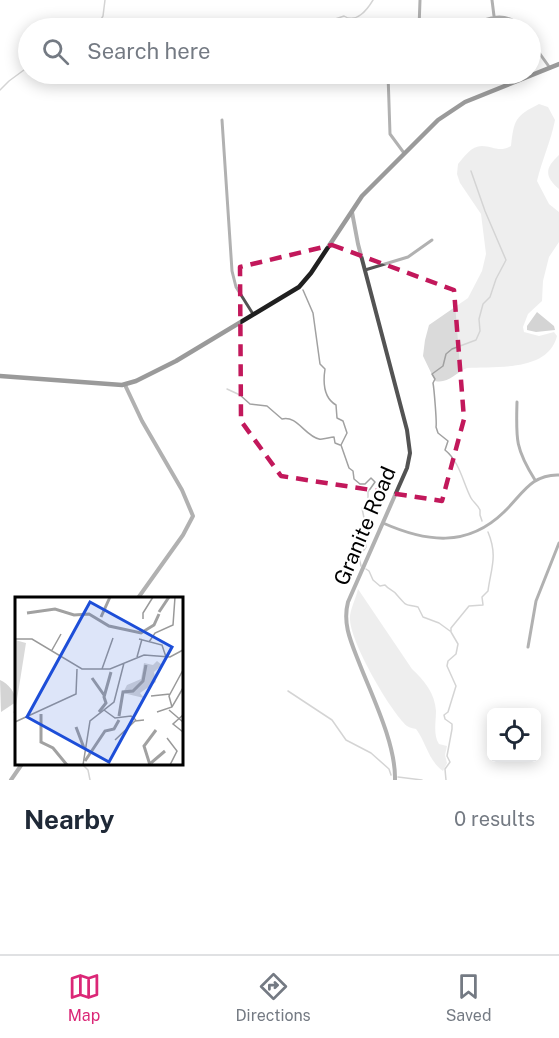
<!DOCTYPE html>
<style>
body{margin:0;font-family:"Public Sans",sans-serif;background:#f6f6f7;color:#1f2937}
.controls{position:absolute;right:18px;bottom:18px;display:grid;overflow:hidden;border-radius:9px;box-shadow:0 3px 15px #0003}
.controls button{width:54px;height:54px;display:grid;place-items:center;padding:0;border:0;border-bottom:2px solid #e0e1e3;background:#fff;color:#1f2937;font:30px sans-serif}
.list{margin:0;padding:0;list-style:none}
h2{display:flex;justify-content:space-between;align-items:center;height:78px;margin:0;padding:0 24px;font-size:26px}
h2 small{font-size:20px;font-weight:400;color:#747a83}
.icon{flex:none;width:33px;height:33px;fill:none;stroke:currentColor;stroke-width:2;stroke-linecap:round;stroke-linejoin:round}
.map{position:relative;flex:none;width:559px;height:780px;overflow:hidden}
.search{position:absolute;background:#fff;box-shadow:0 3px 15px #0003;left:18px;right:18px;top:18px;height:66px;display:flex;align-items:center;gap:15px;box-sizing:border-box;padding:0 21px;border-radius:33px;color:#747a83;font-size:22px}
.sheet{height:174px;background:#fff}
nav{display:flex;justify-content:space-around;align-items:center;box-sizing:border-box;height:84px;border-top:2px solid #e0e1e3;background:#fff;font-size:16px;color:#747a83}
nav a{display:grid;justify-items:center;gap:3px}
nav .on{color:#db2777}
.map>svg:first-child{display:block}
.green{fill:#dadada}
.water{fill:#a1a1a1}
.lines{fill:none;stroke-linecap:round;stroke-linejoin:round}
.stream{stroke:#a1a1a1;stroke-width:1.5}
.minor{stroke:#535353;stroke-width:3}
.tertiary{stroke:#535353;stroke-width:4}
.secondary{stroke:#202020;stroke-width:4.5}
.marked{fill:none;stroke:#c2185b;stroke-width:4.5;stroke-dasharray:12 8;stroke-linejoin:round}
.labels{text-anchor:middle;stroke-width:4.5;stroke-linejoin:round;paint-order:stroke}
.street-label{font-size:21px;fill:#000;stroke:#fff}
.inset-river{fill:none;stroke:#a1a1a1;stroke-width:3}
.inset-road{fill:none;stroke:#999;stroke-width:1.5}
.view{fill:#1d4ed8;fill-opacity:0.15;stroke:#1d4ed8;stroke-width:3}
.inset-edge{fill:none;stroke:#000;stroke-width:3}
</style>
<div class="map">
<svg width="559" height="780" viewBox="0 0 559 780">
<rect width="100%" height="100%" fill="#fff"/>
<!-- green -->
<path class="green" d="M 539,104 L 548,107 L 555,120 C 551,141 542,160 537,181 L 549,204 L 559,212 L 559,242 L 549,257 L 543,281 L 542,301 L 528,314 L 523,327 L 524,332 L 539,336 L 554,332 L 557,336 C 548,372 497,366 467,368 C 455,373 448,384 435,381 L 423,356 L 425,340 L 429,325 L 468,298 L 482,271 L 486,254 L 481,214 L 460,183 L 457,174 L 458,164 C 464,157 471,146 482,146 C 493,146 499,153 511,146 C 514,120 515,116 539,104 Z
M 559,155 L 559,189 C 544,176 545,168 559,155 Z
M 358,589 L 412,669 C 424,680 435,693 436,711 C 436,722 433,735 439,744 L 447,746 L 445,755 L 447,763 L 443,771 C 428,760 427,744 416,729 C 413,728 410,728 407,726 C 390,711 351,643 350,620 C 349,611 356,599 358,589 Z"/>
<!-- water -->
<path class="water" d="M 537,312 L 554,326 L 555,330 L 536,332 L 527,330 L 527,326 Z
M 0,680 C 8,683 16,693 16,702 L 1,712 Z"/>
<g class="lines">
<!-- stream -->
<path class="stream" d="M 96,28 L 103,16 L 105,0
M 296,28 L 298,26 L 312,27 L 344,16 C 356,24 367,10 373,0
M 0,90 L 9,81 L 28,67
M 471,171 L 485,211 L 506,260 L 496,279 L 490,297 L 483,304 L 479,319 L 480,331 L 476,340 L 452,349 L 446,354 L 443,366 L 432,374 L 435,379 L 433,383 C 434,388 437,423 436,427 L 438,433 L 448,441 L 445,450 C 460,462 463,483 471,498 C 473,502 478,505 480,510 L 480,515 L 482,521
M 303,290 L 313,313 L 320,364 L 325,369 C 323,382 324,398 336,405 L 337,418 L 343,421 L 347,433 L 341,445 L 349,468 L 353,471 L 354,479 L 360,484 L 365,484 L 371,478 L 375,482 L 368,492 L 368,501 L 362,508 L 367,533 L 366,547 L 359,557 L 361,566
M 227,389 L 240,395 L 250,404 L 267,406 L 282,419 C 297,415 305,436 319,439 C 323,440 330,437 334,437 L 335,443 L 340,445
M 366,569 L 369,571 L 373,580 L 380,586 L 385,585 C 389,590 394,590 397,595 C 407,606 403,604 418,607 L 423,617 L 439,623 L 450,631
M 288,691 L 332,720 L 346,740 L 371,753 L 389,769 L 391,775
M 14,712 L 16,715
M 82,764 L 88,770 L 90,780
M 398,777 L 422,780
M 446,780 L 445,769 L 450,762 L 447,756 L 452,729 L 452,724 L 445,719 L 444,715 L 448,712 L 456,686 L 447,666 L 448,661 L 456,654 L 458,644 L 451,632 L 451,628 L 469,606 L 483,605 L 482,597 L 488,591 C 491,568 498,556 488,532"/>
<!-- minor -->
<path class="minor" d="M 492,0 L 494,16
M 419,28 L 420,0
M 463,28 C 483,20 505,8 522,28
M 530,40 L 550,68
M 388,74 L 390,134 L 404,153
M 222,120 L 232,271 L 236,287 L 253,314
M 365,270 L 408,257 L 432,240
M 517,402 C 516,439 515,448 535,480
M 383,523 C 426,542 467,548 504,512 C 522,495 531,474 559,475
M 528,647 L 536,601 L 559,543"/>
<!-- tertiary -->
<path class="tertiary" d="M 352,212 L 358,244 L 407,430 L 410,453 L 407,468 L 348,602 C 342,625 352,644 360,665 C 373,698 396,745 395,780
M 125,385 L 142,421 L 182,490 L 193,516 L 183,535 L 138,598
M 11,780 L 22,764"/>
<!-- secondary -->
<path class="secondary" d="M 0,376 L 122,385 L 136,381 L 176,361 L 299,287 L 311,273 L 362,196 L 438,120 L 465,102 L 559,64"/>
</g>
<!-- marked area -->
<path d="M0 0H559V780H0ZM 332,245 L 454,290 L 464,419 L 442,501 L 281,476 L 241,421 L 240,267 Z" fill="#fff" fill-opacity=".55" fill-rule="evenodd"/>
<path class="marked" d="M 332,245 L 454,290 L 464,419 L 442,501 L 281,476 L 241,421 L 240,267 Z"/>
<g class="labels">
<!-- street labels -->
<g class="street-label">
<text transform="translate(365 526) rotate(-67)" y="7">Granite Road</text>
</g>
</g>
<!-- overview -->
<g transform="translate(15 597)">
<rect width="168" height="168" fill="#fff"/>
<path d="M 0,43 L 11,46 L 0,115 ZM 142,64 L 147,68 L 139,75 L 141,85 L 125,96 L 129,101 L 108,96 L 112,88 L 126,82 L 129,66 L 138,68 Z" fill="#dadada"/>
<path class="inset-river" d="M 144,15 L 154,0M 12,16 L 40,12 L 59,18 L 74,17 L 94,29 L 126,36 L 139,28 L 144,17M 86,20 L 95,0M 77,81 L 89,98M 84,115 L 91,106 L 89,100 L 96,75M 26,117 L 26,145 L 38,151 L 52,168M 104,119 L 108,95 L 118,94 L 128,84 L 131,68M 61,130 L 69,151M 70,164 L 90,134 L 99,132 L 104,123M 136,166 L 150,154M 135,168 L 129,149 L 141,133"/>
<path class="inset-road" d="M 128,22 L 128,16 L 138,0M 0,42 L 17,42 L 67,72 L 95,72 L 129,58 L 155,60 L 168,53M 124,42 L 147,48 L 151,60M 134,45 L 140,36 L 158,28 L 160,0M 37,53 L 46,37M 122,60 L 127,42M 87,72 L 98,41M 136,99 L 155,97M 157,110 L 154,99 L 168,73M 89,113 L 100,121 L 116,119 L 121,123M 154,113 L 168,125M 142,115 L 157,110 L 168,91M 168,118 L 158,127 L 168,135M 0,125 L 61,97 L 62,72M 152,141 L 162,154 L 155,168M 100,143 L 120,124 L 129,123M 68,168 L 75,124 L 99,105 L 109,66"/>
<path class="view" d="M 75,5 L 157,50 L 94,165 L 12,120 Z"/>
<rect width="168" height="168" class="inset-edge"/>
</g>
</svg>
<div class="controls">
<button><svg class="icon" aria-label="locate" viewBox="0 0 24 24"><circle cx="12" cy="12" r="6"/><path d="M12 2v4M12 18v4M2 12h4M18 12h4"/></svg></button>
</div>
<div class="search"><svg class="icon" aria-label="search" viewBox="0 0 24 24"><circle cx="10" cy="10" r="6"/><path d="M15 15l6 6"/></svg>Search here</div>
</div>
<section class="sheet">
<h2>Nearby<small>0 results</small></h2>
<ul class="list">
</ul>
</section>
<nav>
<a class="on"><svg class="icon" aria-label="map" viewBox="0 0 24 24"><path d="M3 6l6-2 6 2 6-2v14l-6 2-6-2-6 2zM9 4v14M15 6v14"/></svg>Map</a>
<a><svg class="icon" aria-label="directions" viewBox="0 0 24 24"><path d="M12 3l9 9-9 9-9-9zM9 14v-3h6M13 9l2 2-2 2"/></svg>Directions</a>
<a><svg class="icon" aria-label="saved" viewBox="0 0 24 24"><path d="M7 4h10v16l-5-4-5 4z"/></svg>Saved</a>
</nav>
